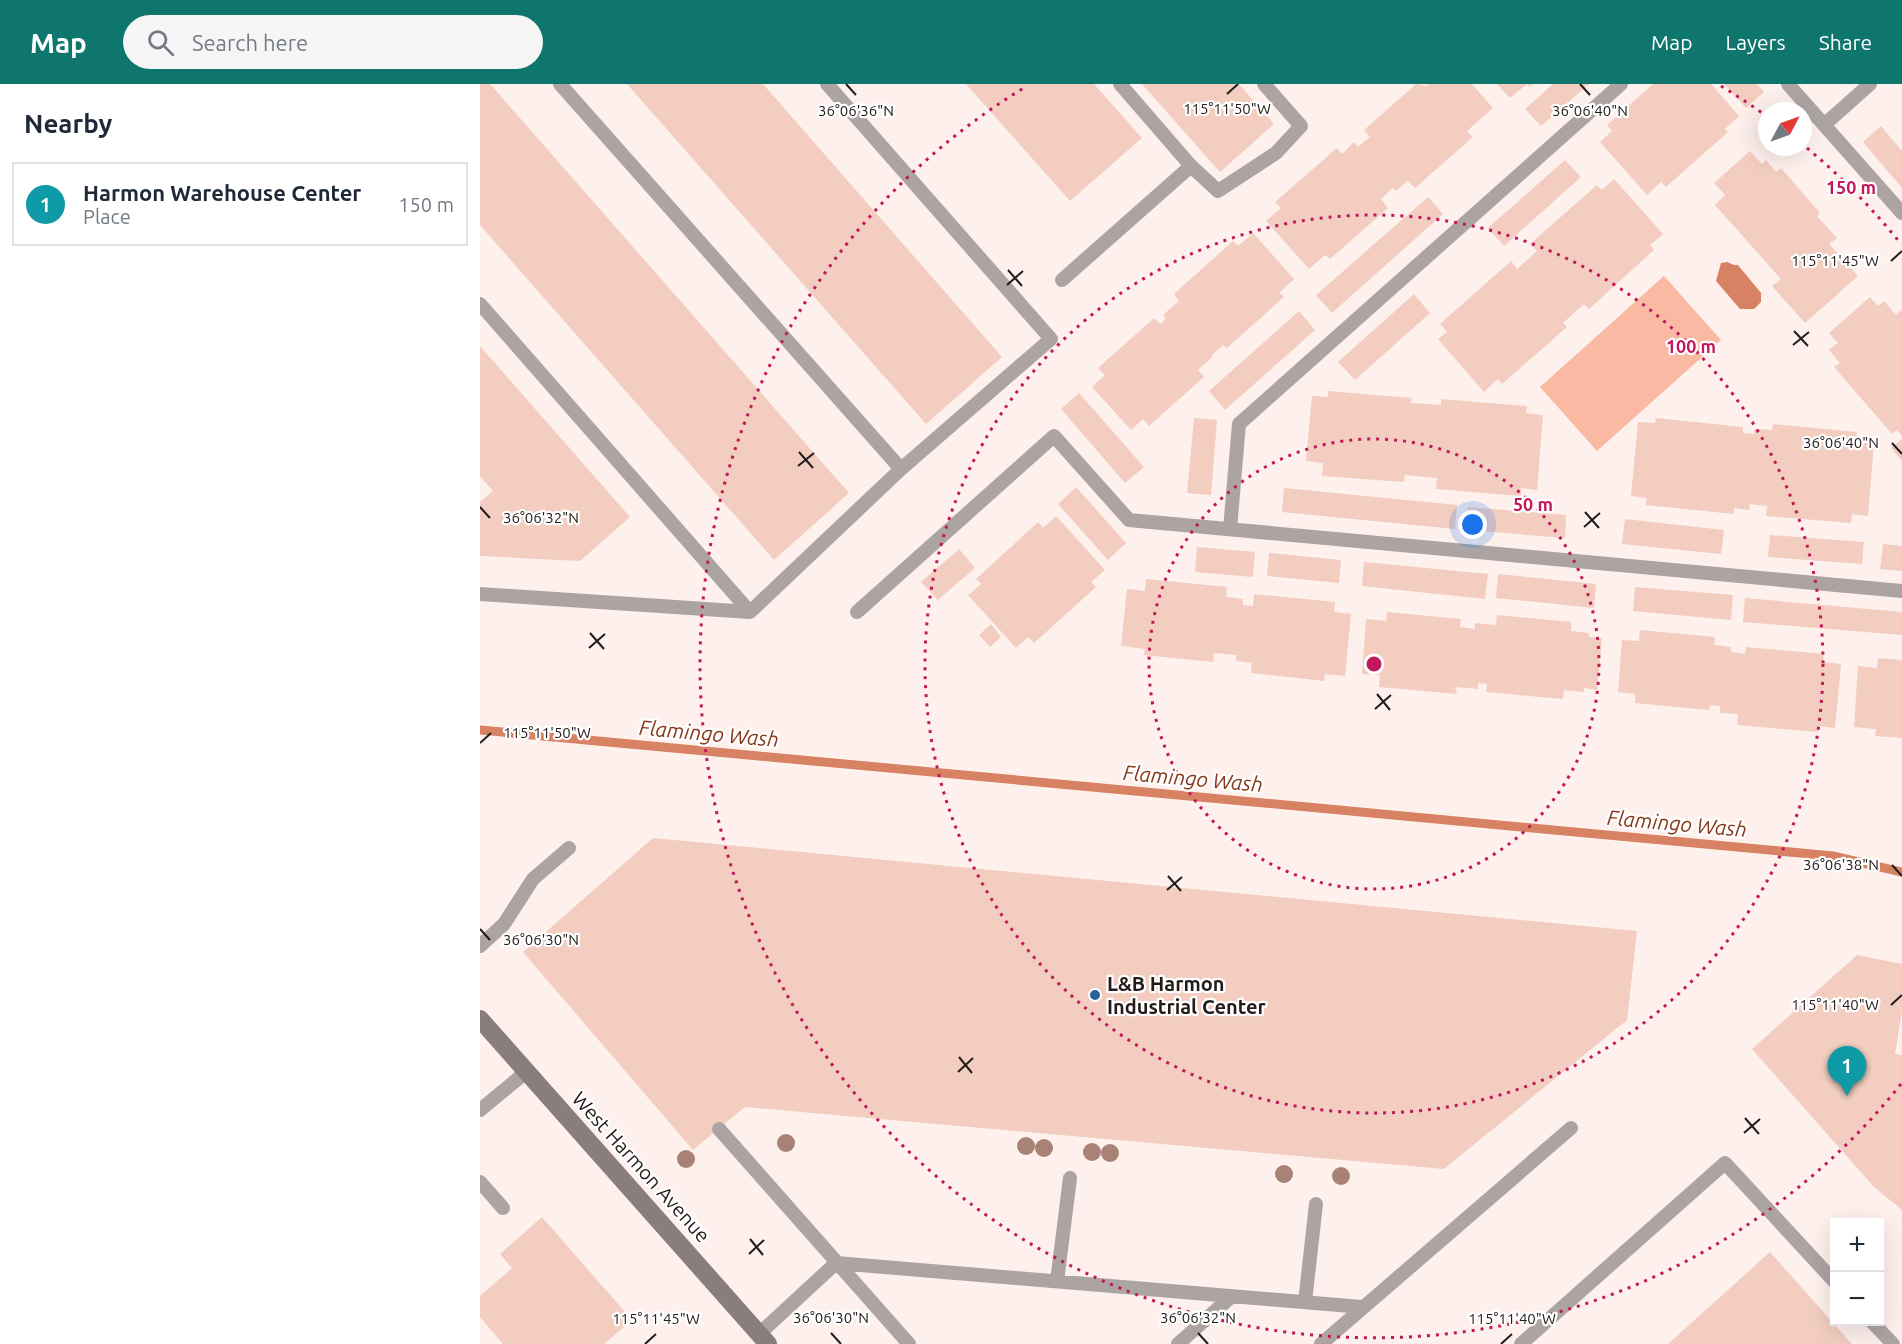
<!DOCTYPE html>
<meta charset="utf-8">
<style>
body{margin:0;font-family:Ubuntu,sans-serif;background:#f6f6f7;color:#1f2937}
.controls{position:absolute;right:18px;bottom:18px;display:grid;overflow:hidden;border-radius:0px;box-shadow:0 6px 24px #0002}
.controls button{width:54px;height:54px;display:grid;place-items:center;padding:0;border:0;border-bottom:2px solid #e0e1e3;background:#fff;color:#1f2937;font:30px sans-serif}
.compass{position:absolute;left:1278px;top:18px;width:54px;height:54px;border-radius:50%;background:#fff;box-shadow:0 6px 24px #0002;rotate:49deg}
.you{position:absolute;left:993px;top:441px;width:21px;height:21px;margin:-15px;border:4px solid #fff;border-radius:50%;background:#1a73e8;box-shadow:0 0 0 9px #1a73e833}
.badge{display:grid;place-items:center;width:39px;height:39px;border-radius:50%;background:#0f766e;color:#fff;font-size:20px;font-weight:700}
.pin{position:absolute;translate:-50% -50px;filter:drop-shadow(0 2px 3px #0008)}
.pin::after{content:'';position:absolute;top:32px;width:21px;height:18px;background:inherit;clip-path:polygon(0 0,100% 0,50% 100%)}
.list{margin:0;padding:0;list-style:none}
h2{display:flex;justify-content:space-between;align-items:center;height:78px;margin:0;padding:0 24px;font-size:26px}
h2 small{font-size:20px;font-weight:400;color:#747a83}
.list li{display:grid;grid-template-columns:39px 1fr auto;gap:18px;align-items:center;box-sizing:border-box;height:84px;margin:0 12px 12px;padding:0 12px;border:2px solid #e0e1e3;border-radius:0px}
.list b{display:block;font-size:22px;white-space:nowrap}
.list p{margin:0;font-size:20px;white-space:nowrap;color:#747a83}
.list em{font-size:20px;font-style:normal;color:#747a83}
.icon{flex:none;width:33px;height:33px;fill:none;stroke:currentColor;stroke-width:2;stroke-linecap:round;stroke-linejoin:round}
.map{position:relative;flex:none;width:1422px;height:1260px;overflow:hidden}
header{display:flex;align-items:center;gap:36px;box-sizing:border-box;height:84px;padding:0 30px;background:#0f766e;color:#fff}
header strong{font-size:28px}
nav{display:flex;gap:33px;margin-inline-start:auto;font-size:21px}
.search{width:420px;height:54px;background:#f6f6f7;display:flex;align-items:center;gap:15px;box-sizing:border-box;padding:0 21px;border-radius:33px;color:#747a83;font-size:22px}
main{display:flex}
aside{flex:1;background:#fff}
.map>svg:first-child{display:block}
.green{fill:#f9b9a3}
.water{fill:#d78263}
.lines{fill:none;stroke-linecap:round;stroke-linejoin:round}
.stream{stroke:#d78263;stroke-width:9}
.building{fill:#f2cdc0}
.lane{stroke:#aca4a2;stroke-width:14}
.secondary{stroke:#897e7b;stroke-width:18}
.tree{fill:#a78275}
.ticks{fill:none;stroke:#211b19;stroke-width:2}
.ring{fill:none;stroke:#c2185b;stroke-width:3;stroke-dasharray:3 6}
.poi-dot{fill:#276198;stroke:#fff;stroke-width:2}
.labels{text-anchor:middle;stroke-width:4.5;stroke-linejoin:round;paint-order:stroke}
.poi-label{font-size:20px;font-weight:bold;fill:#211b19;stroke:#fff;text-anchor:start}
.street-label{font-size:20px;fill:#211b19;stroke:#fff}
.water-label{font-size:21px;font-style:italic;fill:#863819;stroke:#fff}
.ticks-label{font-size:15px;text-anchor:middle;fill:#211b19;stroke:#fff;stroke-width:4.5;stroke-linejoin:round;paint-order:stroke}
.centre{fill:#c2185b;stroke:#fff;stroke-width:3}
.ring-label{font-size:18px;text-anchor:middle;font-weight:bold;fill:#c2185b;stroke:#fff;stroke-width:4.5;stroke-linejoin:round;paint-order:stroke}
</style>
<header>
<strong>Map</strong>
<div class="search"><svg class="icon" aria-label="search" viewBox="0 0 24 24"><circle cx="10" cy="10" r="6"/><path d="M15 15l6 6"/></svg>Search here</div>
<nav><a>Map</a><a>Layers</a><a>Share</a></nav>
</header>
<main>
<aside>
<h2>Nearby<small></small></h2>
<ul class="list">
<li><span class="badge" style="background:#0f9aa8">1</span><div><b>Harmon Warehouse Center</b><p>Place</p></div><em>150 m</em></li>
</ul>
</aside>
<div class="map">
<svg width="1422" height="1260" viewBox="0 0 1422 1260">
<rect width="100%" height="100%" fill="#fef0ec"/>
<!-- green -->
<path class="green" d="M 1184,192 L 1241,256 L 1117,367 L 1060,303 Z"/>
<!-- water -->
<path class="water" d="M 1247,178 L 1254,181 L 1258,181 L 1281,209 L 1281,218 L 1274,225 L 1260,225 L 1236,197 L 1241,179 Z"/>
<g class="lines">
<!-- stream -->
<path class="stream" d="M 0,646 L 1353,772 L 1422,788"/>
</g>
<!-- building -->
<path class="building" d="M 0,0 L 10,0 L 369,409 L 294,476 L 0,141 Z
M 147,0 L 283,0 L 522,273 L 446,340 Z
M 486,0 L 614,0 L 662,54 L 590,117 Z
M 662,0 L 759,0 L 794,40 L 740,88 Z
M 936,0 L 947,2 L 949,0 L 992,0 L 1013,24 L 987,47 L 993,53 L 935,104 L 928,97 L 916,107 L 913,104 L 901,115 L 908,124 L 850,175 L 845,171 L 829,185 L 786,137 L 801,124 L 795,118 L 857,64 L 862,70 L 874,58 L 878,63 L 890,53 L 884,46 Z
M 1017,0 L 1053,0 L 1049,3 L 1047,0 L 1030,14 Z
M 1073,0 L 1109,0 L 1061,42 L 1045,25 Z
M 1173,0 L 1231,0 L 1259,32 L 1245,45 L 1248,48 L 1186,103 L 1181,98 L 1167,111 L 1120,58 L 1132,47 L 1127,41 Z
M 1244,0 L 1277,0 L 1284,8 L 1266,24 Z
M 1401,42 L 1422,67 L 1422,104 L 1383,58 Z
M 1270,67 L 1282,80 L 1286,76 L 1296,88 L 1301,84 L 1340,129 L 1337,132 L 1357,154 L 1349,160 L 1378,192 L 1325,239 L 1292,202 L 1301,195 L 1235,121 L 1245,111 L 1234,99 Z
M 1085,76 L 1101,93 L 1024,162 L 1008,144 Z
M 1134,95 L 1183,150 L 1170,161 L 1174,166 L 1109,225 L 1104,220 L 1083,239 L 1087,243 L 1022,300 L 1018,295 L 1004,308 L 958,255 L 967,248 L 960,240 L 1031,177 L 1037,185 L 1057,167 L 1050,160 L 1117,101 L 1122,106 Z
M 948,113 L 963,130 L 852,229 L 836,211 Z
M 773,149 L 814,195 L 799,209 L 804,213 L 747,264 L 743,261 L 732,271 L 733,272 L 718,286 L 724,293 L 669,342 L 663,335 L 651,346 L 612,303 L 625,291 L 618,284 L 674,234 L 680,240 L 686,235 L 683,231 L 699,217 L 694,210 L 753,157 L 758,162 Z
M 934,210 L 950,229 L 875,296 L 858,278 Z
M 1390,213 L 1398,222 L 1404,217 L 1416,231 L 1421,226 L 1422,228 L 1422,352 L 1417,346 L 1412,350 L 1354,283 L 1360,279 L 1349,266 L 1358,259 L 1349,249 Z
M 819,227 L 835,246 L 745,326 L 729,307 Z
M 0,262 L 150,433 L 100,477 L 0,472 L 0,418 L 13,407 L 0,392 Z
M 848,307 L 932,314 L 931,319 L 961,321 L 961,315 L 1047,322 L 1046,329 L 1063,331 L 1057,406 L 1041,404 L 1041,412 L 956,405 L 957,394 L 925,391 L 924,398 L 842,392 L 843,379 L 826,377 L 832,312 L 848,313 Z
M 599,309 L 664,383 L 645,399 L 581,325 Z
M 714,334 L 737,336 L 731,411 L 707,409 Z
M 1176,334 L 1263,343 L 1263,349 L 1274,350 L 1274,345 L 1292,346 L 1293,340 L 1377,348 L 1376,356 L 1394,358 L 1388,432 L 1372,430 L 1371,439 L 1286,432 L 1287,422 L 1270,420 L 1269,426 L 1254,424 L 1254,430 L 1166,421 L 1167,414 L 1151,412 L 1158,338 L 1175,339 Z
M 1422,355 L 1422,377 L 1411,364 Z
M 596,403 L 646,459 L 628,476 L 578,420 Z
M 804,404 L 977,421 L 975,445 L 802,428 Z
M 988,423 L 1086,431 L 1085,454 L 987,446 Z
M 576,432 L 625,486 L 611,498 L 616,503 L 554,559 L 548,553 L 536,564 L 488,511 L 501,500 L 496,495 L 558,438 L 563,444 Z
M 1145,435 L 1244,446 L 1241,470 L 1142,460 Z
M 1290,451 L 1384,458 L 1382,480 L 1288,473 Z
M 1403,460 L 1422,462 L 1422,487 L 1400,485 Z
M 717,463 L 775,468 L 773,493 L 715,488 Z
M 479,465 L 495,484 L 458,516 L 441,498 Z
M 789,469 L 861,476 L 859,499 L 787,492 Z
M 884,478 L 1008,490 L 1005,515 L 882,502 Z
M 1018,490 L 1116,500 L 1114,524 L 1016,514 Z
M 666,495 L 747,503 L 746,513 L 763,515 L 763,521 L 773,522 L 774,510 L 855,518 L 854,528 L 871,530 L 865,592 L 845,590 L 844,597 L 771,589 L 772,579 L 756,577 L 756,571 L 734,569 L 733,578 L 664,571 L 665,565 L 641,562 L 647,505 L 665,507 Z
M 1155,503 L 1253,511 L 1251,536 L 1153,527 Z
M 1265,514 L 1422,528 L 1422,551 L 1263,538 Z
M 907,528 L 981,535 L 980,543 L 995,545 L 995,539 L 1016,541 L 1017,531 L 1091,538 L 1091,547 L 1109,549 L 1109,553 L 1122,554 L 1117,606 L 1104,604 L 1104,608 L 1084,606 L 1083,615 L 1006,608 L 1007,600 L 998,599 L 998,605 L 975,603 L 977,610 L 899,603 L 900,591 L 882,590 L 886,535 L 906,537 Z
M 511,540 L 521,553 L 510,563 L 499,551 Z
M 1160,546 L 1235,553 L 1234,561 L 1251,563 L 1251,568 L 1265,570 L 1266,563 L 1344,570 L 1343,578 L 1361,580 L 1355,644 L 1339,642 L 1338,648 L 1257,641 L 1258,630 L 1240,629 L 1240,622 L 1230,621 L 1229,626 L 1155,619 L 1155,610 L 1138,608 L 1142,556 L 1159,557 Z
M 1398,574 L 1422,576 L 1422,654 L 1395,652 L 1396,645 L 1374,643 L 1378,582 L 1397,584 Z
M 173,754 L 1157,847 L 1147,936 L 964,1085 L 265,1023 L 213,1066 L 43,868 Z
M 1377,871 L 1422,880 L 1422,927 L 1415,970 L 1422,971 L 1422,1126 L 1394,1103 L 1272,965 Z
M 62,1133 L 152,1236 L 124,1260 L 23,1260 L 0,1233 L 0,1212 L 32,1184 L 20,1170 Z
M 1290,1168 L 1372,1260 L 1188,1260 Z"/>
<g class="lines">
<!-- lane -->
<path class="lane" d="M 80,0 L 421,385
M 1308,0 L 1422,129
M 1344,41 L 1390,0
M 711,82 L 738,107 L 796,69 L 821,42 L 784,0
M 582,196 L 711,82 L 640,0
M 0,220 L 270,528 L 421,385 L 571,255 L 347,0
M 750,445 L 759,340 L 1141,0
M 0,510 L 270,528
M 377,528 L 574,352 L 649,436 L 1422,507
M 0,862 L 24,840 L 53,795 L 89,764
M 0,1026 L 46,988
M 239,1045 L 429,1260
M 0,1098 L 23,1124
M 577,1197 L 590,1094
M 825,1218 L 836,1120
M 1392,1238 L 1413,1260
M 279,1250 L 356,1179 L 882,1223
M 698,1260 L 752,1212
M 841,1260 L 1091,1044
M 1041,1260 L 1245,1079 L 1354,1197"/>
<!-- secondary -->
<path class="secondary" d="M 0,935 L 288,1260"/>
</g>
<!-- trees -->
<g class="tree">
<circle cx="306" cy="1059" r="9"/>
<circle cx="546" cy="1062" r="9"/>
<circle cx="564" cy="1064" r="9"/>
<circle cx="612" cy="1068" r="9"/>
<circle cx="630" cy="1069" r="9"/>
<circle cx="206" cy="1075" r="9"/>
<circle cx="804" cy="1090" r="9"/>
<circle cx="861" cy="1092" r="9"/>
</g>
<!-- ticks -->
<path class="ticks" d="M 366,0 L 376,11M 1100,0 L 1110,11M 747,10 L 758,0M 1411,177 L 1422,167M 528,186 L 542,202M 527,201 L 543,187M 1314,247 L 1328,262M 1313,261 L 1329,248M 1412,359 L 1422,370M 319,368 L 333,384M 318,382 L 334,369M 0,423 L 10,434M 1105,428 L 1119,444M 1104,443 L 1120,429M 110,549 L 124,565M 109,564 L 125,550M 897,610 L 910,626M 895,625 L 911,611M 0,659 L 11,649M 1412,781 L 1422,792M 688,792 L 701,807M 687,806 L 702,793M 0,845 L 10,856M 1411,921 L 1422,911M 479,973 L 492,989M 478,988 L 493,974M 1265,1034 L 1279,1050M 1264,1049 L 1280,1035M 270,1155 L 283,1171M 269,1170 L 284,1156M 351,1249 L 361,1260M 718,1249 L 728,1260M 165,1260 L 176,1250M 1021,1260 L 1032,1250"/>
<!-- distance rings -->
<g class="ring">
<circle cx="894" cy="580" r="225"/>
<circle cx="894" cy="580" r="449"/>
<path d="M1421 1000A674 674 0 1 1 547 2M1241 2A674 674 0 0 1 1285 31M1327 64A674 674 0 0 1 1421 160"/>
</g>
<!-- markers -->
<circle class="poi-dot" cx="615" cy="911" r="6"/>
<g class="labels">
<!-- poi labels -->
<g class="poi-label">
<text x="627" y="907">L&amp;B Harmon<tspan x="627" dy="23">Industrial Center</tspan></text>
</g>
<!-- street labels -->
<g class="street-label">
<text transform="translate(161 1083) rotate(48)" y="7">West Harmon Avenue</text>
</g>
<!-- water labels -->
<g class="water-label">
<text transform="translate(229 650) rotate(5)" y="7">Flamingo Wash</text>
<text transform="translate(713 695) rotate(5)" y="7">Flamingo Wash</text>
<text transform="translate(1197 740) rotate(5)" y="7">Flamingo Wash</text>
</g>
</g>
<g class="ticks-label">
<text x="747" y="30">115°11'50"W</text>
<text x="376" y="32">36°06'36"N</text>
<text x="1110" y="32">36°06'40"N</text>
<text x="1355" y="182">115°11'45"W</text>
<text x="1361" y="364">36°06'40"N</text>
<text x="61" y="439">36°06'32"N</text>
<text x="67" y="654">115°11'50"W</text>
<text x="1361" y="786">36°06'38"N</text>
<text x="61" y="861">36°06'30"N</text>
<text x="1355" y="926">115°11'40"W</text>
<text x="351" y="1239">36°06'30"N</text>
<text x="718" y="1239">36°06'32"N</text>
<text x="176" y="1240">115°11'45"W</text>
<text x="1032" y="1240">115°11'40"W</text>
</g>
<circle cx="894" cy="580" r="9" class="centre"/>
<g class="ring-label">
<text x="1371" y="110">150 m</text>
<text x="1211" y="269">100 m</text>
<text x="1053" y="427">50 m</text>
</g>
</svg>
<div class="controls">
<button>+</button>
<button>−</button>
</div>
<svg class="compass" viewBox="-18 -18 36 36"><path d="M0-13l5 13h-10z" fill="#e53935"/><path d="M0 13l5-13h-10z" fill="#747a83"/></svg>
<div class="you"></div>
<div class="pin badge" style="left:1367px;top:1012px;background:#0f9aa8">1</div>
</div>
</main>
